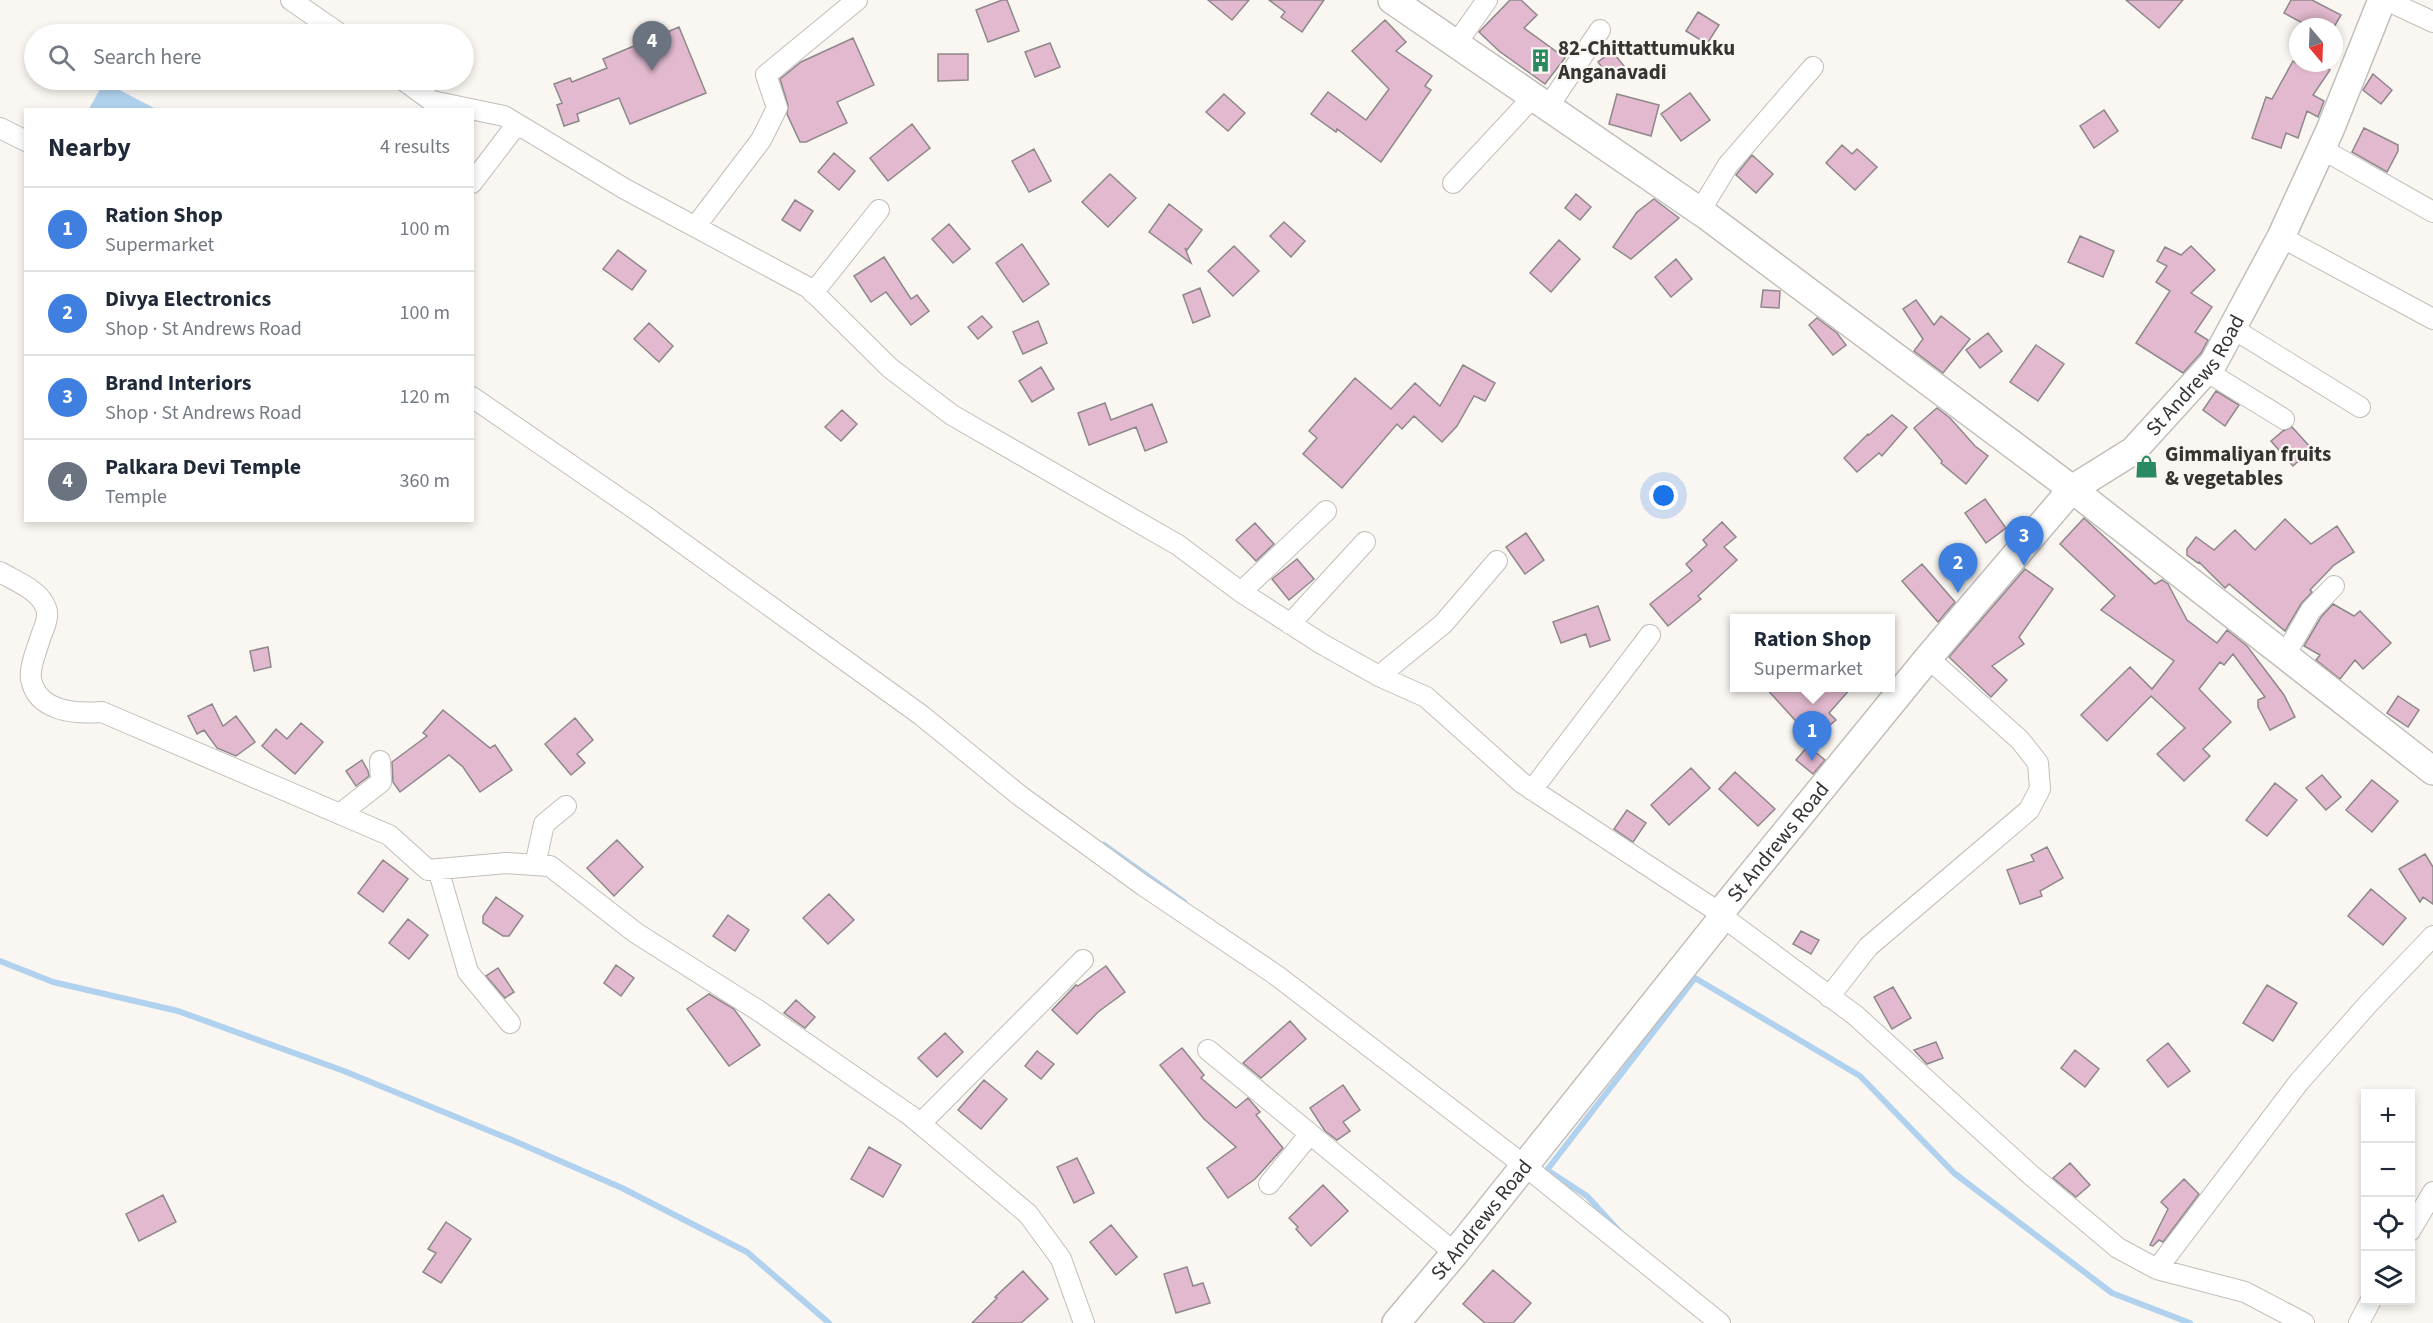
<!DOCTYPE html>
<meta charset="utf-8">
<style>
body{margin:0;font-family:"Source Sans 3",sans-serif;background:#f6f6f7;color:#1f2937}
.controls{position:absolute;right:18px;bottom:18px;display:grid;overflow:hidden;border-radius:0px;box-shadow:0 3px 9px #0003}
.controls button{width:54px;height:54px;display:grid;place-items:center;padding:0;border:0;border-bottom:2px solid #e0e1e3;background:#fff;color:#1f2937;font:30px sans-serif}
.compass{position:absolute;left:2289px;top:18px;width:54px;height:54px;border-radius:50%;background:#fff;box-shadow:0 3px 9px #0003;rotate:161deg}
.you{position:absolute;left:1664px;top:496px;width:21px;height:21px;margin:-15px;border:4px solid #fff;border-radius:50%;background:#1a73e8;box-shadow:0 0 0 9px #1a73e833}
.badge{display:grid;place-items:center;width:39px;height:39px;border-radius:50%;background:#288962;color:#fff;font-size:20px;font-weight:700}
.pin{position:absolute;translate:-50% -50px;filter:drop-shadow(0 2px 3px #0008)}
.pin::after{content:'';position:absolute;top:32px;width:21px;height:18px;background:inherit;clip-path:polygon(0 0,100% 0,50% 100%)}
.popup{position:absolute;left:1730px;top:614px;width:165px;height:78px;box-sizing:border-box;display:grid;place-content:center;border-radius:0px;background:#fff;filter:drop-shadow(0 2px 4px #0005);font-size:20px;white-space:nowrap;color:#747a83}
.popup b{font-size:22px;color:#1f2937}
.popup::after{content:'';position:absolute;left:50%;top:100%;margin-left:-12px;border:12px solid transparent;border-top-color:#fff}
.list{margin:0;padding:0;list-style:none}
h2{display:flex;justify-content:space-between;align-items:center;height:78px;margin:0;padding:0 24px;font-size:26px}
h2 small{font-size:20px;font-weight:400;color:#747a83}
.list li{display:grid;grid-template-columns:39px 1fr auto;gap:18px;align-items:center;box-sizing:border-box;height:84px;padding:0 24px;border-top:2px solid #e0e1e3}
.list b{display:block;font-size:22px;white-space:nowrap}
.list p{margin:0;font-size:20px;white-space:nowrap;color:#747a83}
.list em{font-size:20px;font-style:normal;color:#747a83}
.icon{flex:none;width:33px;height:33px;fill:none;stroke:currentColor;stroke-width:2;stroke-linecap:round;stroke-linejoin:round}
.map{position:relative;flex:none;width:2433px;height:1323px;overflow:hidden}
.search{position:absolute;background:#fff;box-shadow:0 3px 9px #0003;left:24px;top:24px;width:450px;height:66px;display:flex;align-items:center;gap:15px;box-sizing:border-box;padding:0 21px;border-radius:33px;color:#747a83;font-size:22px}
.panel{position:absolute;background:#fff;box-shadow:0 3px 9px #0003;left:24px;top:108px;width:450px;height:414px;border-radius:0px}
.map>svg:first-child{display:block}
.water{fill:#b1d2ef}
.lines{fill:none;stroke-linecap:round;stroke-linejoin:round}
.stream{stroke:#b1d2ef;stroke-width:6}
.building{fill:#e2b9ce;stroke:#8e888b;stroke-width:1.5}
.minor-casing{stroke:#c2beba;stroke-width:22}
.secondary-casing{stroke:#c2beba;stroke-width:30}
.minor{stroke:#fff;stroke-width:20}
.secondary{stroke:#fff;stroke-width:27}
.labels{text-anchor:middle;stroke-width:4.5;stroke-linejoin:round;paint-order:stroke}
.poi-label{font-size:21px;font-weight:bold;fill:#363432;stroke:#faf6f1;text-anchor:start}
.street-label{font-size:21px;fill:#363432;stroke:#faf6f1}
</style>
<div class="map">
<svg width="2433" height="1323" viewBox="0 0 2433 1323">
<rect width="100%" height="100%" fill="#faf6f1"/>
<!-- water -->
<path class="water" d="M 104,82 L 156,109 L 89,109 Z"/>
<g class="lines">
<!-- stream -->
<path class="stream" d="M 1104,845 L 1184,902
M 0,961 L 53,982 L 178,1011 L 344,1071 L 512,1140 L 622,1188 L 747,1252 L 829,1323
M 1620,1232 L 1587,1196 L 1547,1170 L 1695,978 L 1860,1076 L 1954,1173 L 2112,1293 L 2190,1323"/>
</g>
<!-- building -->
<path class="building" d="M 1002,0 L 1007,0 L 1019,31 L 988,42 L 976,10 Z
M 1208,0 L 1249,0 L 1232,20 Z
M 1269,0 L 1324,0 L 1302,32 L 1281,17 L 1285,12 Z
M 1510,0 L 1521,0 L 1537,15 L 1524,28 L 1565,58 L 1545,84 L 1499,51 L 1479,32 Z
M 2126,0 L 2183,0 L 2159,28 Z
M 2291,0 L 2312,0 L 2341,15 L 2334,27 L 2310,27 L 2284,13 Z
M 1698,12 L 1719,25 L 1707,44 L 1686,31 Z
M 1385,20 L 1406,42 L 1396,51 L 1432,76 L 1425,86 L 1431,90 L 1381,162 L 1337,129 L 1336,132 L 1311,114 L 1328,92 L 1366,120 L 1389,89 L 1352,51 Z
M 679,27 L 706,93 L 630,124 L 619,98 L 577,114 L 579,121 L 564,126 L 557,105 L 562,103 L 554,84 L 570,78 L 572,82 L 607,68 L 603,59 Z
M 853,38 L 874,85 L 837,102 L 847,123 L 806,142 L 800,142 L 787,114 L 788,105 L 780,79 L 801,62 Z
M 1050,43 L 1060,67 L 1035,77 L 1025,52 Z
M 1612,51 L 1624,66 L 1609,77 L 1598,62 Z
M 938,54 L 968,54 L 968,80 L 938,81 Z
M 2293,61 L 2296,63 L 2320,63 L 2330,70 L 2313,95 L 2324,101 L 2318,117 L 2307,111 L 2298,138 L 2286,133 L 2281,148 L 2252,138 L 2266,97 L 2272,99 Z
M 2373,74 L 2392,90 L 2381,104 L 2363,90 Z
M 1690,93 L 1710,120 L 1681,141 L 1661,114 Z
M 1224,94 L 1245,113 L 1228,131 L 1206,112 Z
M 1617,94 L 1659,105 L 1651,136 L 1609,124 Z
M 2104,110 L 2118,131 L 2094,148 L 2080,126 Z
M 912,124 L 930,148 L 888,181 L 870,158 Z
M 2364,128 L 2398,145 L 2398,151 L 2387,172 L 2352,152 Z
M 1842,145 L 1852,154 L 1857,149 L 1877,167 L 1855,190 L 1826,163 Z
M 1034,149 L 1051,181 L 1029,192 L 1012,161 Z
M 834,153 L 855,171 L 839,190 L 818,172 Z
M 1752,155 L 1773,174 L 1756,193 L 1736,175 Z
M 1110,174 L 1136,198 L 1108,227 L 1082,202 Z
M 1576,194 L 1591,207 L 1580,220 L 1565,208 Z
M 1654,199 L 1679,218 L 1631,259 L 1613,247 L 1637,212 Z
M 795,200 L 813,211 L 800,231 L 782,220 Z
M 1169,204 L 1202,230 L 1187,250 L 1185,248 L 1191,263 L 1149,232 Z
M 1284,222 L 1305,241 L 1291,257 L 1270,236 Z
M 949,224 L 970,249 L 953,263 L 932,239 Z
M 2080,236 L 2114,251 L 2103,277 L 2068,262 Z
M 1559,240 L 1580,259 L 1551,292 L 1530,273 Z
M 1022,244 L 1049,284 L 1023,302 L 996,263 Z
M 1234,246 L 1259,271 L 1233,296 L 1208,271 Z
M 2191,246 L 2215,270 L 2191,293 L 2212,307 L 2195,332 L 2208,340 L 2201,353 L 2183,373 L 2136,343 L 2170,291 L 2156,282 L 2167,266 L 2157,261 L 2165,247 L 2181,255 Z
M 618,250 L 646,271 L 632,290 L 603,269 Z
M 884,257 L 911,299 L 917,295 L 929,311 L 911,325 L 886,292 L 871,302 L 854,276 Z
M 1676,259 L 1692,279 L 1671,297 L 1655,277 Z
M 1200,288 L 1210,316 L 1193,323 L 1183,295 Z
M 1763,290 L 1780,291 L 1779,308 L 1761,307 Z
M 1916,300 L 1934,325 L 1941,316 L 1970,339 L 1943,373 L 1914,351 L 1923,339 L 1903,309 Z
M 982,316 L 992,327 L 978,339 L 968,327 Z
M 1817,318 L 1837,333 L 1846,345 L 1833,355 L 1809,325 Z
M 1038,321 L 1047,343 L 1023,354 L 1013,332 Z
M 649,323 L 673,346 L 659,362 L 634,339 Z
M 1988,333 L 2002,351 L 1980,368 L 1966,350 Z
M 2036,345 L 2064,364 L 2038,401 L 2010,382 Z
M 1463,365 L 1495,383 L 1485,401 L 1474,396 L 1457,426 L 1442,442 L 1414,416 L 1402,429 L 1397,424 L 1342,488 L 1303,454 L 1317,438 L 1309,431 L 1355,378 L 1391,409 L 1415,383 L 1440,406 Z
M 1041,367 L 1054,389 L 1032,402 L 1019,381 Z
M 2216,391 L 2239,405 L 2225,426 L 2203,410 Z
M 1105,403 L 1111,420 L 1152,404 L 1167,442 L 1145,451 L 1136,427 L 1089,445 L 1078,413 Z
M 1937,408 L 1950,418 L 1975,446 L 1988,456 L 1966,484 L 1941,463 L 1942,461 L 1914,428 Z
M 842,410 L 857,424 L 841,441 L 825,427 Z
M 1892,415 L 1907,427 L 1882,456 L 1879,453 L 1857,472 L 1844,458 L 1868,434 L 1869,435 Z
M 2292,427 L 2312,449 L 2293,466 L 2271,441 L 2283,431 Z
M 1985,499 L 2006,528 L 1986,543 L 1965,513 Z
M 2084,518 L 2155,584 L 2162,580 L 2168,584 L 2187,620 L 2217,643 L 2227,630 L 2247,646 L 2284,695 L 2295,717 L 2270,730 L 2258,707 L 2258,700 L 2265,697 L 2233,654 L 2224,665 L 2220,662 L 2199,689 L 2231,722 L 2203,749 L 2210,756 L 2184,781 L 2157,754 L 2185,728 L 2151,696 L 2107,741 L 2081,715 L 2130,667 L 2152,689 L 2174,661 L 2101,610 L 2115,596 L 2060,544 Z
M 2285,519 L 2311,544 L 2337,526 L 2354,552 L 2334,565 L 2310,590 L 2312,592 L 2301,604 L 2285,631 L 2229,584 L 2225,588 L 2199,562 L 2198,563 L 2187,555 L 2187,549 L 2196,537 L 2214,550 L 2235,530 L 2255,550 Z
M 1722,522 L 1736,537 L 1724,547 L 1737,560 L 1698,596 L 1701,599 L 1668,626 L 1650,604 L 1692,571 L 1686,564 L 1707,545 L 1703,540 Z
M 1255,523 L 1274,544 L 1256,561 L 1236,540 Z
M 1526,533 L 1544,560 L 1525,574 L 1506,547 Z
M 1297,559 L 1314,579 L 1289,600 L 1272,579 Z
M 1922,564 L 1955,602 L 1938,622 L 1902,581 Z
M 2025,569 L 2053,589 L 2019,637 L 2024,644 L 1992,666 L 2007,680 L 1991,697 L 1949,657 Z
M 2333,604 L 2354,616 L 2360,611 L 2391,643 L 2363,669 L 2355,660 L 2340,679 L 2316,660 L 2320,655 L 2304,646 L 2321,617 Z
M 1598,606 L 1610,640 L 1590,647 L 1586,634 L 1561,643 L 1553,622 Z
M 268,647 L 271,667 L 254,671 L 250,651 Z
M 1765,687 L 1852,687 L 1829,713 L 1836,720 L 1813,740 Z
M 2398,696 L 2419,710 L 2408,727 L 2387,713 Z
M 212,704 L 223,726 L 236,716 L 255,742 L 236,756 L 217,748 L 204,730 L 197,734 L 188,716 Z
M 443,710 L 490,748 L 495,745 L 512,770 L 480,792 L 463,767 L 449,755 L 400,792 L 393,782 L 392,762 L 427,736 L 423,733 Z
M 575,718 L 593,740 L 577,754 L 585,763 L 571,775 L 545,744 Z
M 301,723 L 323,742 L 295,774 L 262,746 L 276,729 L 287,739 Z
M 1808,746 L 1825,760 L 1813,774 L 1796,760 Z
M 362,760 L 368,771 L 369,776 L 356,786 L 346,771 Z
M 1691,768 L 1710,788 L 1669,825 L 1651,805 Z
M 1735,772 L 1775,809 L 1758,826 L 1719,789 Z
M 2322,775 L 2341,797 L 2326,810 L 2306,788 Z
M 2372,780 L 2398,801 L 2372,832 L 2346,810 Z
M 2275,783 L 2297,800 L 2267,836 L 2246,820 Z
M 1627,810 L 1646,823 L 1633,842 L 1614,829 Z
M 617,840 L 643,867 L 614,896 L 587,868 Z
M 2047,847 L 2063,878 L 2040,891 L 2042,896 L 2020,904 L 2007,870 L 2034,861 L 2031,855 Z
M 2425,854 L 2433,867 L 2433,904 L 2423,897 L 2420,902 L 2399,869 Z
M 383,860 L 408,879 L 383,912 L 358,893 Z
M 2371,889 L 2406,918 L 2383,945 L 2348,916 Z
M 829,894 L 854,920 L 828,944 L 803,918 Z
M 496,897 L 523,916 L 509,936 L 503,936 L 483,923 L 483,916 Z
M 728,915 L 749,930 L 735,951 L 713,936 Z
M 408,919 L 428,935 L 409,959 L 389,943 Z
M 1801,931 L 1819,940 L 1811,954 L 1793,944 Z
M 616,965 L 634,978 L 621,996 L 604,983 Z
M 1106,966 L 1125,992 L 1098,1012 L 1077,1034 L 1052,1010 L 1076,985 L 1078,986 Z
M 498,968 L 514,992 L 505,998 L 486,976 Z
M 2267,985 L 2297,1003 L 2273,1041 L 2243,1023 Z
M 1893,987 L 1911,1018 L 1892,1029 L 1874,997 Z
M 709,994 L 734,1009 L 760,1045 L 729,1066 L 687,1009 Z
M 796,1000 L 815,1017 L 805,1028 L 784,1013 Z
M 1290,1021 L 1306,1039 L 1261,1078 L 1243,1063 Z
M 945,1033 L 963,1052 L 937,1077 L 918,1058 Z
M 1936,1042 L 1943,1058 L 1927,1064 L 1914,1050 Z
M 2168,1043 L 2190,1071 L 2168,1087 L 2147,1060 Z
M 1182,1048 L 1204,1075 L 1201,1078 L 1236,1108 L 1248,1098 L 1260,1112 L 1256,1115 L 1283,1148 L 1255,1179 L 1228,1198 L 1207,1168 L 1236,1147 L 1204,1119 L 1160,1065 Z
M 2075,1050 L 2099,1069 L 2085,1087 L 2061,1068 Z
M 1037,1051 L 1054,1064 L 1041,1079 L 1025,1066 Z
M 984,1080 L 1007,1099 L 981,1129 L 958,1110 Z
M 1343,1085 L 1360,1110 L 1343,1122 L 1350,1131 L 1337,1140 L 1325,1131 L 1310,1108 Z
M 869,1147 L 901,1165 L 883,1197 L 851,1179 Z
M 1077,1158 L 1094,1193 L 1074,1203 L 1057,1167 Z
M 2070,1163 L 2090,1185 L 2076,1197 L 2053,1178 Z
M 2184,1179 L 2199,1194 L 2163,1242 L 2159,1240 L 2153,1246 L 2150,1245 L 2168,1209 L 2161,1202 Z
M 1323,1185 L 1348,1211 L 1311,1246 L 1296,1229 L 1298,1227 L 1289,1218 Z
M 163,1195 L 176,1222 L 139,1241 L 126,1214 Z
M 446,1222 L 471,1239 L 441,1283 L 423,1272 L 436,1253 L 428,1249 Z
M 1111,1225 L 1137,1257 L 1116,1275 L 1090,1242 Z
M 1187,1267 L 1193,1286 L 1203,1283 L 1210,1303 L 1176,1313 L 1164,1274 Z
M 1493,1270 L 1531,1303 L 1513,1323 L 1485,1323 L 1463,1304 Z
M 1023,1271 L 1048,1299 L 1021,1323 L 972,1323 L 997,1298 L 995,1297 Z"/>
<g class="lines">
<defs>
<path id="minor" d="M 291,0 L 340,34
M 2386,0 L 2433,22
M 1456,44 L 1487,0
M 403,80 L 432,101 L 504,116 L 625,189 L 809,288 L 890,368 L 952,415 L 1178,545 L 1241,592 L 1322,644 L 1379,676 L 1426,697 L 1522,783 L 1720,913
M 1548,107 L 1600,30
M 0,128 L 26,141
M 2322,149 L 2433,212
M 472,183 L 517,124
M 1453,183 L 1533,97
M 1700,211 L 1728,165 L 1813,67
M 695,227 L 761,140 L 777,108 L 766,75 L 857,0
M 2281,237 L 2433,319
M 813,293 L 879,210
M 2232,328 L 2360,407
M 2206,371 L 2284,419
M 472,397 L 645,516 L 921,715 L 1019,795 L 1144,886 L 1276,975 L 1525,1166 L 1720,1323
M 0,572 C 15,581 40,590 46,608 C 50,618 43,629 40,639 C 37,649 29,668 31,679 C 37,712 76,714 102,712 L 389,835 L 428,870 L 506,863 L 550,866 L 636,933 L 759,1011 L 911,1116 L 1028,1214 L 1061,1259 L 1084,1323
M 1241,592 L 1326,511
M 1290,624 L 1365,542
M 2285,655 L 2311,610 L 2334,586
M 1379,676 L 1443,624 L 1497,561
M 1532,790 L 1650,635
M 340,814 L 381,782 L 380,761
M 535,865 L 544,824 L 566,806
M 438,869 L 468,972 L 510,1023
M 1723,917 L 1855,1015 L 2032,1176 L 2118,1248 L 2157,1269 L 2245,1292 L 2304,1323
M 1829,997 L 1868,947 L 2029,810 L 2040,789 L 2038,763 L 2020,740 L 1928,658
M 1208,1050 L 1455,1253
M 920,1124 L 1083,960
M 1269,1184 L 1310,1134
M 2410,1231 L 2433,1192
M 2157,1269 L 2299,1082 L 2369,1003 L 2433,936
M 2359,1323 L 2371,1300"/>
<g id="secondary">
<path d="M 1392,0 L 1707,216 L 2072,489 L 2433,771"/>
<path id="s1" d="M 1396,1323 L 1455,1253 L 1723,917 L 1720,913 L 1928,658 L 2072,489 L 2133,451 L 2214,362 L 2281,237 L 2330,130 L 2382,0"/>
</g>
</defs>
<!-- minor casing -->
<use href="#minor" class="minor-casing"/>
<!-- secondary casing -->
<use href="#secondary" class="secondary-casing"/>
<!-- minor -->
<use href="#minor" class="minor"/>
<!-- secondary -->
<use href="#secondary" class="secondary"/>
</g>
<!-- icons -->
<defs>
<symbol id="building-bare" viewBox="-9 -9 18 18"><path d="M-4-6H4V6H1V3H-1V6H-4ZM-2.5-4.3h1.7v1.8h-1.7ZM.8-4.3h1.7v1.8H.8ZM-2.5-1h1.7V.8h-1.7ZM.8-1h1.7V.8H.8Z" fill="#288962" stroke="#faf6f1" stroke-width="2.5" paint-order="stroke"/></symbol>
<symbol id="shop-bare" viewBox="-9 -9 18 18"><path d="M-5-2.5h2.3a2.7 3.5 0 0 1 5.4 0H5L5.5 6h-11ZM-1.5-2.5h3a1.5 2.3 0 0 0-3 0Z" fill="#288962" stroke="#faf6f1" stroke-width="2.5" paint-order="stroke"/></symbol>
</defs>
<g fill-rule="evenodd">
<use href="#building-bare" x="1524" y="44" width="33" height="33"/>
<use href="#shop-bare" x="2130" y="450" width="33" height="33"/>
</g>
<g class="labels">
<!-- poi labels -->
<g class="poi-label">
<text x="1558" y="55">82-Chittattumukku<tspan x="1558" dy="24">Anganavadi</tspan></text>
<text x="2165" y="461">Gimmaliyan fruits<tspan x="2165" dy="24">&amp; vegetables</tspan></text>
</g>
<!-- street labels -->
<g class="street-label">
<text dy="7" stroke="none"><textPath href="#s1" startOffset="1248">St Andrews Road</textPath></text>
<text dy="7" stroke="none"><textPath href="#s1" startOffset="618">St Andrews Road</textPath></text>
<text dy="7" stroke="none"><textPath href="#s1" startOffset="134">St Andrews Road</textPath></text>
</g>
</g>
</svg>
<div class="controls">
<button>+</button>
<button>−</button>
<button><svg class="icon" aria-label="locate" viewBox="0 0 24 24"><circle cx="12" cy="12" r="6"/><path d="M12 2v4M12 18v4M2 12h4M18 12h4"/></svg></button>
<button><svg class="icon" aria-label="layers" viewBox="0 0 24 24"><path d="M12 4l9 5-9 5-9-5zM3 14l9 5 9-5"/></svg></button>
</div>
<svg class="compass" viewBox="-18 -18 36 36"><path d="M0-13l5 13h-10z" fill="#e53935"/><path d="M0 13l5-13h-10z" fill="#747a83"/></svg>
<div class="you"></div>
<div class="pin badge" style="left:1812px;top:761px;background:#3f7fe0">1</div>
<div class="popup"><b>Ration Shop</b>Supermarket</div>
<div class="pin badge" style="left:1958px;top:593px;background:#3f7fe0">2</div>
<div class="pin badge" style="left:2024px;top:566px;background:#3f7fe0">3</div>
<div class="pin badge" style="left:652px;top:71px;background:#6b7280">4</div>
<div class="search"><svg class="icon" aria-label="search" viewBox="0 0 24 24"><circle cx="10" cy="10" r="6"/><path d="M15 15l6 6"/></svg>Search here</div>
<section class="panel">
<h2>Nearby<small>4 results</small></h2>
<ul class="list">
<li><span class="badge" style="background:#3f7fe0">1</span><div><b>Ration Shop</b><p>Supermarket</p></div><em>100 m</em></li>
<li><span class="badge" style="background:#3f7fe0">2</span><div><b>Divya Electronics</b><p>Shop · St Andrews Road</p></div><em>100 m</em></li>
<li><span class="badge" style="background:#3f7fe0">3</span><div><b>Brand Interiors</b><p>Shop · St Andrews Road</p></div><em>120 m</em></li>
<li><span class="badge" style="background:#6b7280">4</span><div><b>Palkara Devi Temple</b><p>Temple</p></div><em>360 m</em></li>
</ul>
</section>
</div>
